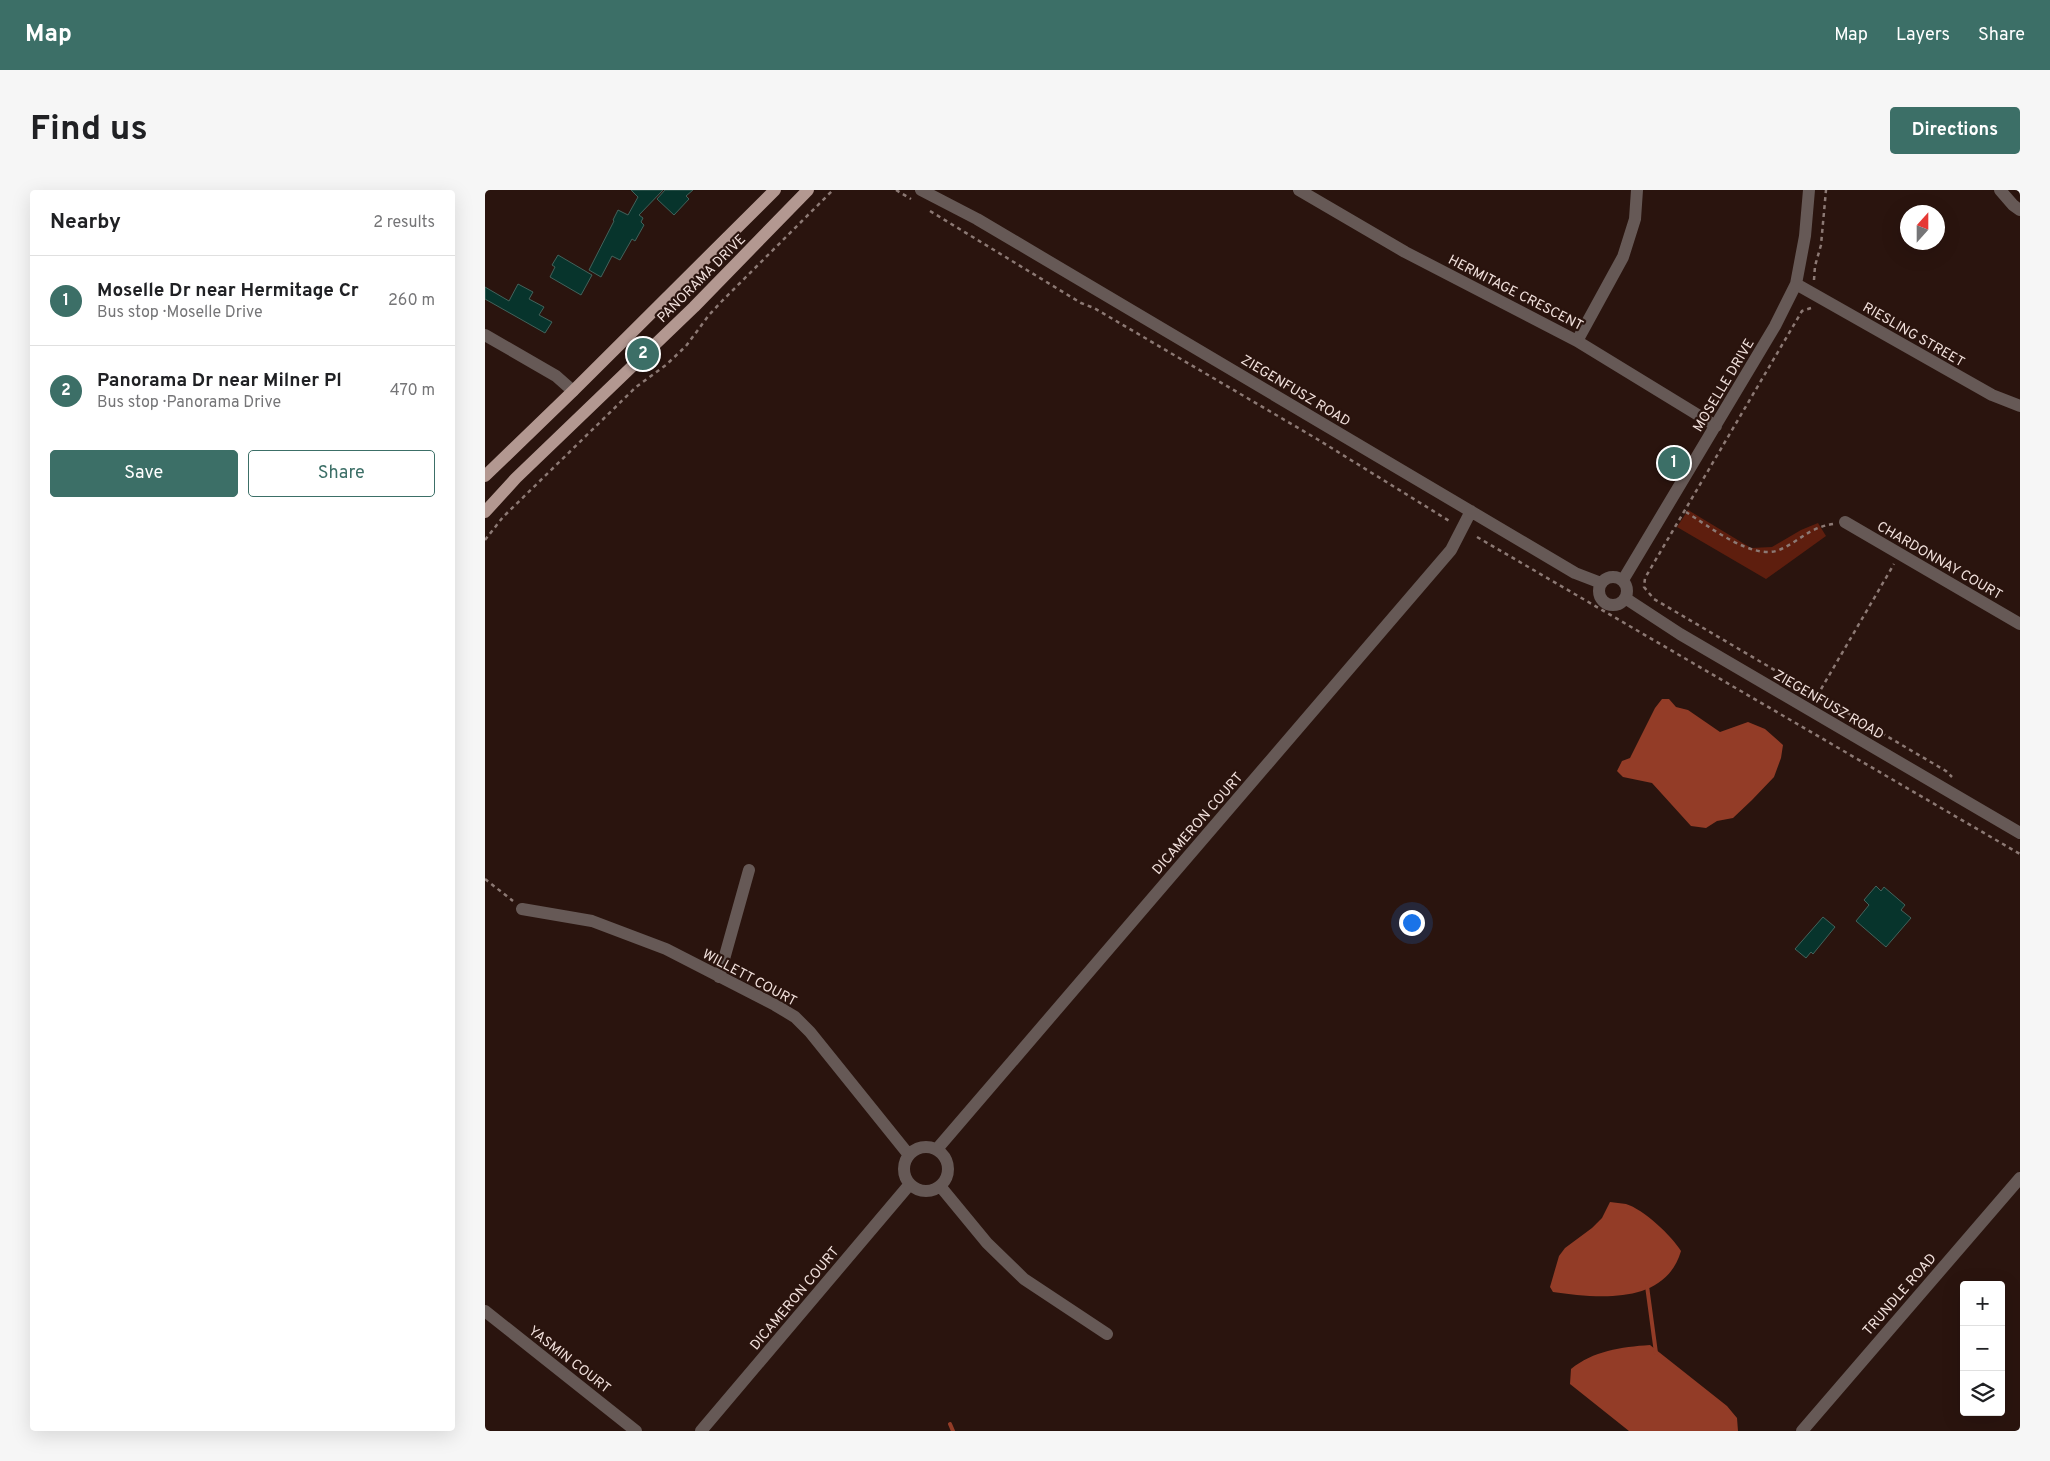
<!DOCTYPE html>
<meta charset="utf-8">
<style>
body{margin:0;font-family:Overpass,sans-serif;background:#f6f6f6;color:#202124}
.controls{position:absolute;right:15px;bottom:15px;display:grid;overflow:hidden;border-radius:5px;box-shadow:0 5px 20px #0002}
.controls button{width:45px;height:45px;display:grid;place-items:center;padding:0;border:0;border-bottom:1px solid #e0e0e0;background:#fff;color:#202124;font:25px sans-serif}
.compass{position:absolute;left:1415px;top:15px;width:45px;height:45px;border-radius:50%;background:#fff;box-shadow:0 5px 20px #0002;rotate:21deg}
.you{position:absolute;left:926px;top:732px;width:18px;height:18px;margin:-12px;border:4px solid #fff;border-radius:50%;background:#1a73e8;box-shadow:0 0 0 8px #1a73e833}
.badge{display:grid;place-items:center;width:32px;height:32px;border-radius:50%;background:#3c6f67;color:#fff;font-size:16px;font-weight:700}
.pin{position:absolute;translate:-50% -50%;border:2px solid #fff;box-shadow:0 1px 5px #0006}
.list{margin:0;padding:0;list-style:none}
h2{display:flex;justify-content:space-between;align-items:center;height:65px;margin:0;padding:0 20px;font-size:21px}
h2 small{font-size:16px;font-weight:400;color:#757577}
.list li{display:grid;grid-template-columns:32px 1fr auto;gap:15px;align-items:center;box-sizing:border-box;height:90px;padding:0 20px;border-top:1px solid #e0e0e0}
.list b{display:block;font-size:19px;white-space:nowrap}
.list p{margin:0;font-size:16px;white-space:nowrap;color:#757577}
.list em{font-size:16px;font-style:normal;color:#757577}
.actions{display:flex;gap:10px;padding:15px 20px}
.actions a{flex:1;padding:11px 0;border:1px solid #3c6f67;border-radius:5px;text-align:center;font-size:18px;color:#3c6f67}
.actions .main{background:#3c6f67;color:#fff}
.icon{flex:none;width:28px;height:28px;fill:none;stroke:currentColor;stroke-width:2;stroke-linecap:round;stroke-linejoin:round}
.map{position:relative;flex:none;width:1535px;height:1241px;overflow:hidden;border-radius:5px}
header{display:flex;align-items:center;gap:30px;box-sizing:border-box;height:70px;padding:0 25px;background:#3c6f67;color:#fff}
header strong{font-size:24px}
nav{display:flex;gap:28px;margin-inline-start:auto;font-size:18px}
.intro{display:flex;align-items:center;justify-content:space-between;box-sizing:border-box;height:120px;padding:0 30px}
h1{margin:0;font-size:35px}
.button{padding:12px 22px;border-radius:5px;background:#3c6f67;color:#fff;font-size:18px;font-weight:700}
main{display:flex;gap:30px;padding:0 30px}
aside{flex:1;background:#fff;border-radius:5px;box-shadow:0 5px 20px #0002}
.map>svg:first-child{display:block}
.green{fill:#5e1e0e}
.water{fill:#933c27}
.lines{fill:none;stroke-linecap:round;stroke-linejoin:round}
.stream{stroke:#933c27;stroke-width:4}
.building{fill:#07342c;stroke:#43625b}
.path{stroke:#8c7974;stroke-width:2.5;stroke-dasharray:4 4;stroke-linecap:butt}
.minor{stroke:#665956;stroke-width:12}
.major{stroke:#b39891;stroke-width:12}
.labels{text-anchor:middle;stroke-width:4.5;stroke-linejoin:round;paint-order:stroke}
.street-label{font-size:14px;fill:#f1e0dc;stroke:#2a140e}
</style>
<header>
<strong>Map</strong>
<nav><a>Map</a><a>Layers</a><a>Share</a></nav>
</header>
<div class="intro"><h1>Find us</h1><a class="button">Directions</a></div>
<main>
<aside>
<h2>Nearby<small>2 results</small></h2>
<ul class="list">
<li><span class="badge">1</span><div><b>Moselle Dr near Hermitage Cr</b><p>Bus stop · Moselle Drive</p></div><em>260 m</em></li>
<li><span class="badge">2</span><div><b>Panorama Dr near Milner Pl</b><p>Bus stop · Panorama Drive</p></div><em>470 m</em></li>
</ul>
<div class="actions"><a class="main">Save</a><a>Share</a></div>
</aside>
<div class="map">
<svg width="1535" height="1241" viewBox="0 0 1535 1241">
<rect width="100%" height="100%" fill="#2a140e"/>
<!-- green -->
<path class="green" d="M 1203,320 L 1266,358 L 1287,357 L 1316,340 L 1333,333 L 1341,346 L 1281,389 L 1192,337 Z"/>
<!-- water -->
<path class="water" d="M 1177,509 L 1184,509 L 1191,517 L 1203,520 L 1235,542 L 1263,532 L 1280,539 L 1298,555 L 1296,568 L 1289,587 L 1267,610 L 1248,628 L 1232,631 L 1221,638 L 1206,636 L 1167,593 L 1138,587 L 1132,581 L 1137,571 L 1145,568 L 1170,518 Z
M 1125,1012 C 1130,1013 1136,1013 1141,1014 C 1158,1019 1187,1046 1196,1061 C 1180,1116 1112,1108 1068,1102 L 1065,1097 L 1074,1066 L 1080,1058 L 1107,1038 L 1117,1028 Z
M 1165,1155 L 1242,1216 L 1252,1228 L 1253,1241 L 1144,1241 L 1085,1194 L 1086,1179 C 1108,1161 1136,1157 1165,1155 Z"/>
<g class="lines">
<!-- stream -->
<path class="stream" d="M 1162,1096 L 1171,1163
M 465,1234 L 468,1241"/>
</g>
<!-- building -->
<path class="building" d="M 146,0 L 178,0 L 154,25 L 158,28 L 156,32 L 159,35 L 150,51 L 147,49 L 135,70 L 127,66 L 116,87 L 104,80 L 129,31 L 128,30 L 133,20 L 143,25 L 153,7 Z
M 180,0 L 208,0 L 201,6 L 204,9 L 189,25 L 172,9 Z
M 73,65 L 107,85 L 96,105 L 65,87 L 70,77 L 67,75 Z
M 33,94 L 48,102 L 44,109 L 59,117 L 54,125 L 67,132 L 60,143 L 0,109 L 0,97 L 24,111 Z
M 1391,696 L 1396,701 L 1399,697 L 1420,715 L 1416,720 L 1426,728 L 1401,757 L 1371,731 L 1384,715 L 1379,710 Z
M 1338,727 L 1350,737 L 1328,764 L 1326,762 L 1321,768 L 1310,759 Z"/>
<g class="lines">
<!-- path -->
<path class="path" d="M 411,0 L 426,9
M 445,21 L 596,113 L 609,118 L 832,249 L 966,332
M 1329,90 L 1330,76 L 1336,55 L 1341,0
M 1326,118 L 1317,121 L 1160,388 L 1159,397 L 1169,409 L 1461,581 L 1467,587
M 1201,322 C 1222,335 1268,371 1294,360 C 1315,351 1323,338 1348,334
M 992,347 L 1535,664
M 0,350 L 18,327 L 151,197 L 181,175 L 201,156 L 224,125 L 238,110 L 348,0
M 1332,506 L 1409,374
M 0,689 L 28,711"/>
<!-- minor -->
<path class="minor" d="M 436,0 L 492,29 L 1090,383 L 1116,393
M 814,0 L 920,62 L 1092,151 L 1231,236
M 1515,0 L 1528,15 L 1535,20
M 1311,94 L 1507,205 L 1535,216
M 0,145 L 71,186 L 88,201
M 1092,151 L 1138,67 L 1150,29 L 1152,0
M 1360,332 L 1535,434
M1114 401a14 14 0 1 1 28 0a14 14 0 1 1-28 0Z
M 1138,390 L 1290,136 L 1311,94 L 1320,46 L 1324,0
M 1140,408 L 1195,444 L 1535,643
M 37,719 L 107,731 L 181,759 L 290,815 L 310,827 L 325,842 L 424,965
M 234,787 L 264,680
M419 979a22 22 0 1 1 44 0a22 22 0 1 1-44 0Z
M 452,959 L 966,360 L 986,321
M 455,996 L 502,1053 L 539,1089 L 622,1144
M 0,1121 L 151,1241
M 216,1241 L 425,994
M 1317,1241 L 1535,988"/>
<!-- major -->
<path class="major" d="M 0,286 L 88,201 L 290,0
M 0,322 L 31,288 L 209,117 L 323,0"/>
</g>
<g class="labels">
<!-- street labels -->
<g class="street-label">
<text transform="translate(216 88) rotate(-45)" y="5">PANORAMA DRIVE</text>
<text transform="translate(1031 102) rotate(27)" y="5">HERMITAGE CRESCENT</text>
<text transform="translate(1429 144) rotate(30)" y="5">RIESLING STREET</text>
<text transform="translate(1238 195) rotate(-59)" y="5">MOSELLE DRIVE</text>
<text transform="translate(811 200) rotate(31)" y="5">ZIEGENFUSZ ROAD</text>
<text transform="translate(1455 370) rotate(30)" y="5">CHARDONNAY COURT</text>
<text transform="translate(1344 514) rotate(30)" y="5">ZIEGENFUSZ ROAD</text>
<text transform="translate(712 633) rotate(-49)" y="5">DICAMERON COURT</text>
<text transform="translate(265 787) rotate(28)" y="5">WILLETT COURT</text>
<text transform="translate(1414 1104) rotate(-49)" y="5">TRUNDLE ROAD</text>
<text transform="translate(309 1108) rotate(-50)" y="5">DICAMERON COURT</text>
<text transform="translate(85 1169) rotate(38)" y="5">YASMIN COURT</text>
</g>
</g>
</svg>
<div class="controls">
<button>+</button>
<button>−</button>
<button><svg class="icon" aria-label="layers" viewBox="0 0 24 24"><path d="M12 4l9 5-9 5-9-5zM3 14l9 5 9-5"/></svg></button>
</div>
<svg class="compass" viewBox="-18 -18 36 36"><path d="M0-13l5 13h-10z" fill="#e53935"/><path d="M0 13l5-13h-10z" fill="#757577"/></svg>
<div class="you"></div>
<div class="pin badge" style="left:1189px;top:273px">1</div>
<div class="pin badge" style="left:158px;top:164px">2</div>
</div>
</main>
